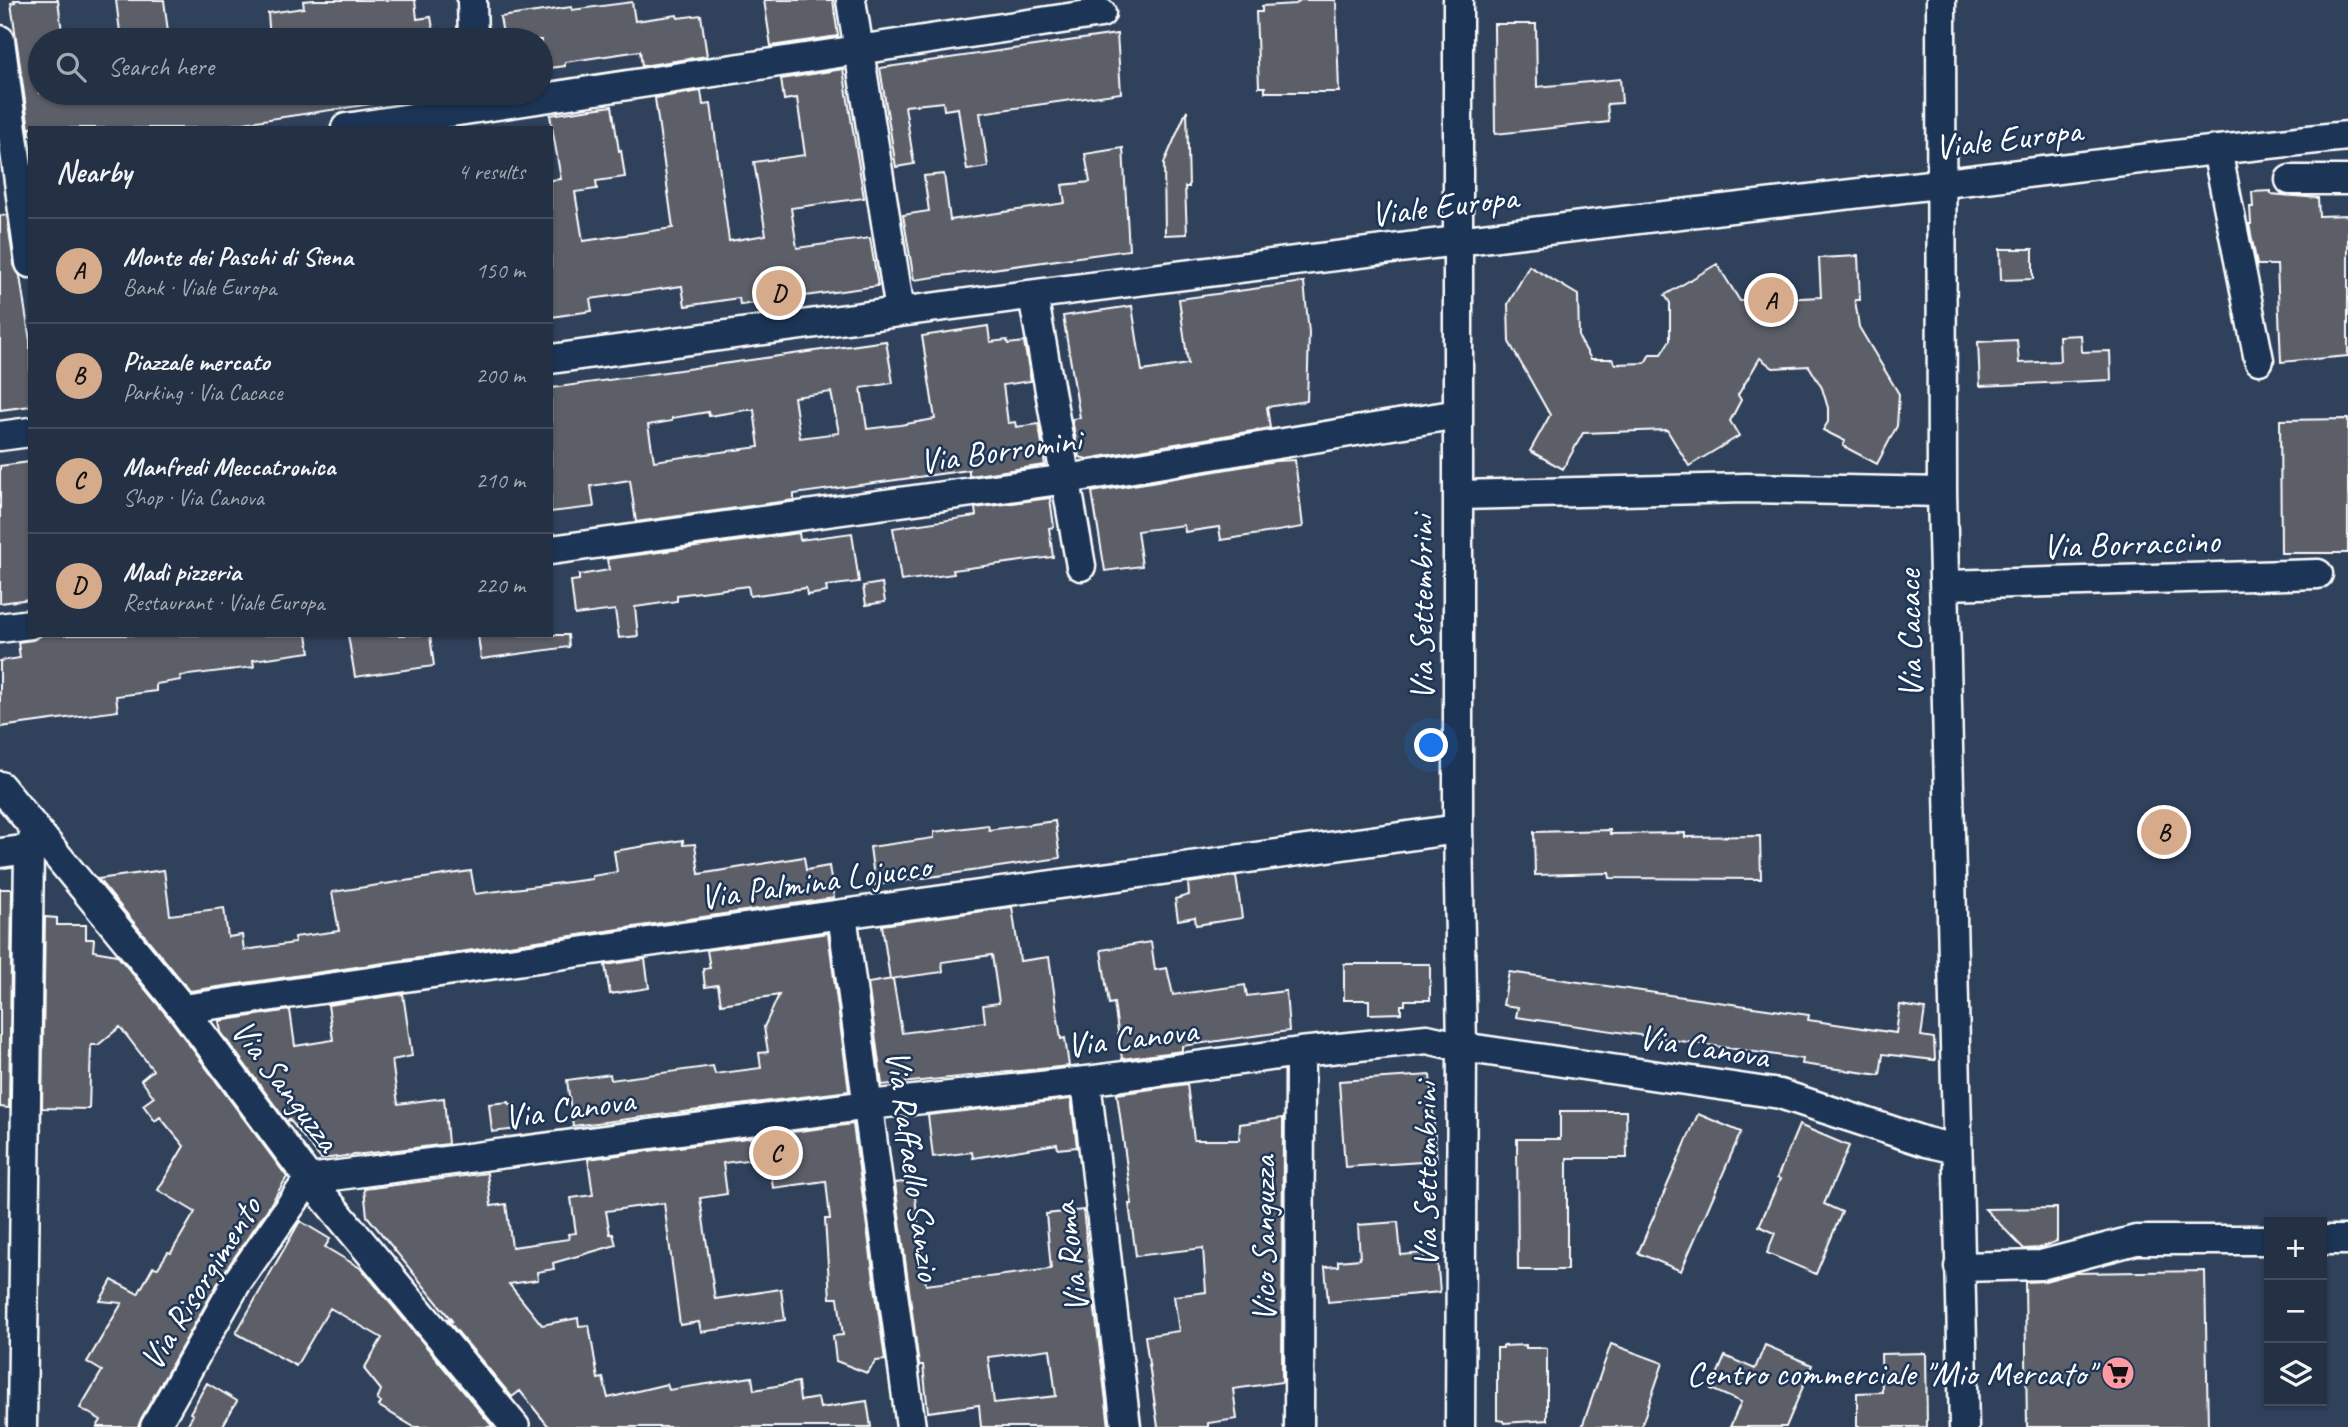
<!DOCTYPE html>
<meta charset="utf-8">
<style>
body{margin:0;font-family:Caveat,sans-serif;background:#303d50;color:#f1f3f6}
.controls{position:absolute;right:21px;bottom:21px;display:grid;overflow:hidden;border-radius:0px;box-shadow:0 2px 5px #0004}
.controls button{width:63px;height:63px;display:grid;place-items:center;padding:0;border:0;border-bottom:2px solid #414c5e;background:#243145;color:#f1f3f6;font:35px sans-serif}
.you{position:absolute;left:1432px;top:746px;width:24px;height:24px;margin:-18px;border:5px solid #fff;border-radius:50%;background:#1a73e8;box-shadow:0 0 0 10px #1a73e833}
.badge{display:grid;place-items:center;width:46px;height:46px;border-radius:50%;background:#d6ab8b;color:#111;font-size:23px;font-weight:700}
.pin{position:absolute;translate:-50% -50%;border:4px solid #fff;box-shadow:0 2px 7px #0006}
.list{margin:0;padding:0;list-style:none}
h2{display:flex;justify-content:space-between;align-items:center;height:91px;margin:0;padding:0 28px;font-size:30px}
h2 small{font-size:23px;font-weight:400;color:#a3a9b3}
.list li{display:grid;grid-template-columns:46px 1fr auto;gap:21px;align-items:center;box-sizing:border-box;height:105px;padding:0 28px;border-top:2px solid #414c5e}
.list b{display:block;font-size:26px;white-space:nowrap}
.list p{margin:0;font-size:23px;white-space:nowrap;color:#a3a9b3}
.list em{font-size:23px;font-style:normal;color:#a3a9b3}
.icon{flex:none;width:38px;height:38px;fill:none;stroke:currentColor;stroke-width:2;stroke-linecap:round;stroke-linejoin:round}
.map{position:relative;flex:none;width:2348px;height:1427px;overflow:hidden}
.search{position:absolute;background:#243145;box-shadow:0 2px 5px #0004;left:28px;top:28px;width:525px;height:77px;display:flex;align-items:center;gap:18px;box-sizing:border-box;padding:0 24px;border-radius:38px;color:#a3a9b3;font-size:26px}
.panel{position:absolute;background:#243145;box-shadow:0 2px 5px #0004;left:28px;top:126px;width:525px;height:511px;border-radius:0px}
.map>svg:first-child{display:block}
.building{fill:#5c5e67;stroke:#fff;stroke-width:2;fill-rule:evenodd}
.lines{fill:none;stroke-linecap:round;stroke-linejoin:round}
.minor-casing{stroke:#fff;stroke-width:33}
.minor{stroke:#1d3557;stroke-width:28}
.labels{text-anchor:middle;stroke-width:5;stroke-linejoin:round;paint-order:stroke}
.street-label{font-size:35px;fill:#fff;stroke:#1d3557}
.poi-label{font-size:35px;fill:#fff;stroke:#1d3557;text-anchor:end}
</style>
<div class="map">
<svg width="2348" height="1427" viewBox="0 0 2348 1427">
<rect width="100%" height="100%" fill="#30415c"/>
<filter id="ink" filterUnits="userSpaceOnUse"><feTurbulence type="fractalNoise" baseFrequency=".0143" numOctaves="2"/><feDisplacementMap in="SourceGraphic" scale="14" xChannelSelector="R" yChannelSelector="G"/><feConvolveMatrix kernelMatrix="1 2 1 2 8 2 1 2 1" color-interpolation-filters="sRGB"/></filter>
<g filter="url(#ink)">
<!-- building -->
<path class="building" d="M 14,0 L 58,0 L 63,40 L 40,40 L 40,93 L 371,93 L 372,104 L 209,128 L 30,128 L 30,136 L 11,3 L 15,2 Z
M 116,0 L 164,0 L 169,40 L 121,40 Z
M 314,0 L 415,0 L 417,19 L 431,17 L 435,40 L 270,40 L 268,13 L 304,8 L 303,1 Z
M 764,0 L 833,0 L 838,36 L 771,46 Z
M 1300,0 L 1336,0 L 1339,92 L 1265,92 L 1265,87 L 1259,87 L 1256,12 L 1262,12 L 1262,6 L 1296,4 Z
M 632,2 L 635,21 L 677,15 L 678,18 L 701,15 L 707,56 L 642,66 L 640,51 L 565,62 L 565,66 L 541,69 L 541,40 L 504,40 L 500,17 L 571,7 L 572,10 Z
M 1494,24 L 1536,24 L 1537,87 L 1620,79 L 1622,103 L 1607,104 L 1609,122 L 1495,134 Z
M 1117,34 L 1121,93 L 980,113 L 988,167 L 967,170 L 958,108 L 944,110 L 943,102 L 905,106 L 914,164 L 896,167 L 880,68 Z
M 843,69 L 864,198 L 791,208 L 797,248 L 870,238 L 878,286 L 740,305 L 739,298 L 685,306 L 682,286 L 590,299 L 592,311 L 551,317 L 551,180 L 561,179 L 550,115 L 612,106 L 619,151 L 621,150 L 625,177 L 596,181 L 597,189 L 575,192 L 583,241 L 673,228 L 655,98 L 701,91 L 703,105 L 711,104 L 729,241 L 766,235 L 754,162 L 805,155 L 797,98 L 784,100 L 781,79 Z
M 1187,110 L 1189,187 L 1185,187 L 1187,234 L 1165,235 L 1164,163 Z
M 1123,148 L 1129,250 L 914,280 L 903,215 L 929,211 L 924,176 L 944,174 L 950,220 L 1065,203 L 1062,185 L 1090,182 L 1085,154 Z
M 2271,191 L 2271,194 L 2318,198 L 2319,216 L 2348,215 L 2348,356 L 2281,362 L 2277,265 L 2257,265 L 2249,224 L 2251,224 L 2250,207 L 2253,207 L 2252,192 Z
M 7,215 L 14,265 L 20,276 L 30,341 L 30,406 L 0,410 L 0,216 Z
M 2000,249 L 2033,249 L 2033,279 L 2001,280 Z
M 1858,256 L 1860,300 L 1855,300 L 1859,327 L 1899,394 L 1897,426 L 1877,464 L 1843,446 L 1845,441 L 1823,430 L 1828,422 L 1828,408 L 1822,388 L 1809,366 L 1773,368 L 1760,358 L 1738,395 L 1741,400 L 1730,421 L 1739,436 L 1689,466 L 1667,430 L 1583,433 L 1563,469 L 1530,451 L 1550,415 L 1509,342 L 1508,304 L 1529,266 L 1578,295 L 1579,338 L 1591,359 L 1612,359 L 1616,364 L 1645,363 L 1650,354 L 1661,354 L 1670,340 L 1670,303 L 1665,295 L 1717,264 L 1740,301 L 1821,297 L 1819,258 Z
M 1304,282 L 1309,333 L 1307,401 L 1267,407 L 1270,428 L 1087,459 L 1079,457 L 1072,419 L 1080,418 L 1063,316 L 1132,306 L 1142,371 L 1188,364 L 1179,299 Z
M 988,326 L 990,342 L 1007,340 L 1008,344 L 1024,342 L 1031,381 L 1003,385 L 1008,423 L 1015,422 L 1016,427 L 1039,424 L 1045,465 L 969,476 L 969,470 L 794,494 L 794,500 L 636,522 L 630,480 L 591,486 L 594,507 L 551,512 L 551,388 L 886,341 L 893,383 L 861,388 L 867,429 L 900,425 L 935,419 L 922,336 ZM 831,392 L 839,433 L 800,438 L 794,397 ZM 746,410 L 754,410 L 759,447 L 654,461 L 648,425 L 672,421 L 672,418 L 708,412 L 709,416 Z
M 2081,335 L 2082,352 L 2110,351 L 2111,380 L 1980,386 L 1978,342 L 2017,340 L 2019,363 L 2060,361 L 2059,336 Z
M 2348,419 L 2348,553 L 2281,553 L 2280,420 Z
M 1295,460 L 1303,527 L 1221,540 L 1219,527 L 1185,532 L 1184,525 L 1137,531 L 1142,566 L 1105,571 L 1092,492 L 1275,461 Z
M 30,462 L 30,599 L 0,603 L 0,466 Z
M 1050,498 L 1054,527 L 1049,528 L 1053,557 L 953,570 L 954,574 L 901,581 L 893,528 L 976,516 L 975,508 Z
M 799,533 L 800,540 L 852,533 L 859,582 L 826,586 L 827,592 L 807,595 L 806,588 L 750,596 L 748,586 L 677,595 L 677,601 L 635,607 L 638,636 L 619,638 L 615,610 L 575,615 L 571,581 L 579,580 L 579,575 L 609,570 L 607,559 Z
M 882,583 L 885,602 L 866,605 L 863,586 Z
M 42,635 L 307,635 L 310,652 L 253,660 L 254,667 L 180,676 L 181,680 L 156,684 L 156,691 L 116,696 L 118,711 L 0,727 L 0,661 L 20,658 L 18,642 L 33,640 Z
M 348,635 L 430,635 L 434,666 L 355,677 Z
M 478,635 L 568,635 L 569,647 L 481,659 Z
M 1055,821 L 1060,858 L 875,885 L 870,847 L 934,838 L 934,832 L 988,825 L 989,830 Z
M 1610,830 L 1610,834 L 1685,833 L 1685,837 L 1760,836 L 1761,879 L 1610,878 L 1609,873 L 1535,875 L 1534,832 Z
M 683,840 L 683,845 L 695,844 L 699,874 L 804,857 L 806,870 L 829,866 L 834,898 L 190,991 L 98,879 L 164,870 L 170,915 L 224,908 L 228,937 L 242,935 L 244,950 L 295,943 L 294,937 L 339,931 L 332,892 L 471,871 L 475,894 L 592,879 L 592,876 L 617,872 L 614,851 Z
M 1236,876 L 1242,918 L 1196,925 L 1195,917 L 1178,920 L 1175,899 L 1189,895 L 1188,883 Z
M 0,889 L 12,889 L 9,1108 L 0,1107 Z
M 1012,907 L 1020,961 L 1049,957 L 1061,1039 L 1065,1038 L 1069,1066 L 882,1085 L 868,983 L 893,979 L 902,1033 L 985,1022 L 983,1005 L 999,1003 L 992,955 L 942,962 L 943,972 L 890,979 L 882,925 Z
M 45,917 L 57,918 L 57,925 L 86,925 L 86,939 L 94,939 L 93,951 L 117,955 L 170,1019 L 287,1177 L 267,1210 L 223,1274 L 141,1419 L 138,1427 L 97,1427 L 101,1420 L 80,1408 L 102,1371 L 87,1362 L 122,1303 L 100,1301 L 112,1280 L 138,1294 L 153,1267 L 158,1268 L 168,1252 L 171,1253 L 195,1212 L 158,1190 L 184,1146 L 160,1117 L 155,1121 L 143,1105 L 154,1097 L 141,1080 L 153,1070 L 120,1027 L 98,1045 L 91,1045 L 89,1109 L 42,1108 Z
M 828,933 L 849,1091 L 573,1126 L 567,1080 L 610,1074 L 611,1080 L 713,1066 L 715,1074 L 761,1068 L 759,1053 L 768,1052 L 764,1027 L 779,995 L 721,1004 L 718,985 L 705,987 L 703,969 L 710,968 L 707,950 Z
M 1151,942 L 1155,970 L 1167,968 L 1173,995 L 1245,985 L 1247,996 L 1286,991 L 1289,1031 L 1182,1046 L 1182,1051 L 1122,1059 L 1114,1003 L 1109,1004 L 1101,950 Z
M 645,959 L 649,988 L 610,994 L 605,965 Z
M 1344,964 L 1430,964 L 1430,1000 L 1405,1000 L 1405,1005 L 1401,1005 L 1401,1013 L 1369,1014 L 1369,1000 L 1344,1000 Z
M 1509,972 L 1809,1015 L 1808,1020 L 1896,1033 L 1900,1005 L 1925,1009 L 1921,1036 L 1934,1038 L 1935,1060 L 1883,1054 L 1880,1075 L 1802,1064 L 1803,1059 L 1516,1017 L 1518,1007 L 1503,1005 Z
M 403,994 L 412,1056 L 392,1060 L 398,1104 L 444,1098 L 448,1144 L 321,1159 L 289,1119 L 287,1122 L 221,1032 L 219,1021 L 290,1010 L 295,1046 L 333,1040 L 328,1005 Z
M 1430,1075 L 1437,1161 L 1345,1167 L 1339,1081 Z
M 1187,1084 L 1194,1140 L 1239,1140 L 1240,1124 L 1283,1118 L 1282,1382 L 1233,1389 L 1237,1419 L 1208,1423 L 1208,1427 L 1158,1427 L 1145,1336 L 1179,1331 L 1174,1296 L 1206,1292 L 1203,1248 L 1136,1256 L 1129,1204 L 1132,1204 L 1117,1094 Z
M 1071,1099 L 1077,1147 L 1058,1149 L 1057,1144 L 973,1158 L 972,1152 L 933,1157 L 928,1115 Z
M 509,1102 L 509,1104 L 516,1104 L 519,1129 L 492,1132 L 489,1104 Z
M 1560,1111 L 1626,1111 L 1627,1158 L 1567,1158 L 1567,1270 L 1518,1270 L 1517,1139 L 1560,1139 Z
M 1698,1114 L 1741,1132 L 1681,1271 L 1638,1253 Z
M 853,1124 L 885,1360 L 876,1361 L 867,1373 L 836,1361 L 833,1336 L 843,1335 L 838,1298 L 830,1298 L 825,1219 L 830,1219 L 826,1181 L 773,1188 L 769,1157 L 723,1163 L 727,1194 L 700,1198 L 715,1299 L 781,1289 L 785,1320 L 701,1332 L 699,1322 L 680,1325 L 664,1203 L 606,1211 L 610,1234 L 613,1234 L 616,1245 L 553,1263 L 554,1269 L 537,1272 L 538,1280 L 509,1284 L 542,1325 L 578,1318 L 579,1326 L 589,1325 L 598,1379 L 603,1378 L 608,1398 L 667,1384 L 669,1390 L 752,1377 L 754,1390 L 798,1382 L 800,1401 L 818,1398 L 820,1408 L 867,1401 L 871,1427 L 549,1427 L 520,1391 L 512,1397 L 446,1318 L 453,1322 L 367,1216 L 364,1189 L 487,1173 L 491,1206 L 506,1204 L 512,1247 L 569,1239 L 568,1234 L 576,1233 L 571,1198 L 593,1195 L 588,1159 Z
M 1799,1125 L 1849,1146 L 1824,1204 L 1842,1212 L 1816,1274 L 1767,1253 L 1775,1233 L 1759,1226 L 1780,1179 L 1777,1178 Z
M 913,1181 L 926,1285 L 1051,1269 L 1046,1214 L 1083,1210 L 1109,1427 L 981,1427 L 979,1405 L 928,1412 L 923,1365 L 919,1365 L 895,1183 ZM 1050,1349 L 1056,1396 L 994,1403 L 988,1357 Z
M 2057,1208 L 2057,1241 L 2039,1248 L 2024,1249 L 1985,1209 Z
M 300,1221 L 330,1239 L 325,1247 L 362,1269 L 493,1427 L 414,1427 L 379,1406 L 381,1402 L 377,1400 L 381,1390 L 364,1369 L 382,1338 L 330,1308 L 296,1366 L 236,1333 Z
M 1398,1222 L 1401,1255 L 1424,1253 L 1424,1258 L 1437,1257 L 1440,1292 L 1328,1302 L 1325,1267 L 1338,1266 L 1338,1261 L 1360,1259 L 1358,1225 Z
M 2205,1271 L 2208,1427 L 2027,1427 L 2025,1282 L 2045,1281 L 2075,1273 Z
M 1611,1344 L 1663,1363 L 1641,1427 L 1582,1427 Z
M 1526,1345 L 1526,1348 L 1547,1348 L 1547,1420 L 1504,1423 L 1503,1421 L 1497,1420 L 1497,1348 L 1503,1348 L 1503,1346 Z
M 1765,1345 L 1812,1365 L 1786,1427 L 1730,1427 L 1741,1402 L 1711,1389 L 1725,1356 L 1755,1369 Z
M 1926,1353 L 1927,1427 L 1857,1427 L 1857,1393 L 1882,1392 L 1881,1354 Z
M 207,1383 L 237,1401 L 222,1427 L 186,1427 L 193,1415 L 190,1413 Z"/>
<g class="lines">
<defs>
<path id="minor" d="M 472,0 L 473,40
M 851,0 L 900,311
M 1458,0 L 1458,829 L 1462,1047 L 1460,1427
M 1941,0 L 1942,492 L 1964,1427
M 0,40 L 30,263
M 346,128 L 1101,13
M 2217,150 L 2259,360
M 2290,180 L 2348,180
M 1033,295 L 1081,566
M 551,359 C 993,298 1435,242 1878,191 C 2035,173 2191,151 2348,136
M 0,436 L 30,432
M 1458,495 L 1746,488 L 1942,492
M 551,550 L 1067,479 L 1458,414
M 1945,585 L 2318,574
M 0,628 L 30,624
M 0,786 L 183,1009 L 309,1179 L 515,1427
M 0,853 L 29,849
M 842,914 L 911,1427
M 183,1009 L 842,914 L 1458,829
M 1086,1081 L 1126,1427
M 2322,1240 L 2348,1240
M 1959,1267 L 2041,1265 L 2136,1240 L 2269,1240
M 22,1427 L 29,849 L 36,832
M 155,1427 L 237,1282 L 309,1179 L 869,1105 L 1086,1081 L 1300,1052 L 1427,1039 L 1462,1047 L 1780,1094 L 1926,1142 L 1956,1149
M 1299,1427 L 1300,1052"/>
</defs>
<!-- minor casing -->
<use href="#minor" class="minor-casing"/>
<!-- minor -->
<use href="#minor" class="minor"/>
</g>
</g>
<!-- icons -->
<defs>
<symbol id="supermarket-disc" viewBox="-11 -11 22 22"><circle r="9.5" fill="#ff9aa2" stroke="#1d3557"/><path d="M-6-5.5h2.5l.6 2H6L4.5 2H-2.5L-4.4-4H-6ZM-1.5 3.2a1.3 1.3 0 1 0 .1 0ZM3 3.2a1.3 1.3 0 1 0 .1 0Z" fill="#111"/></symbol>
</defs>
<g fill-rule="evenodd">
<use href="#supermarket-disc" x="2099" y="1354" width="38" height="38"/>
</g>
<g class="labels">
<!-- street labels -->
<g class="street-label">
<text transform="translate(2008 138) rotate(-7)" y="12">Viale Europa</text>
<text transform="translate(1444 205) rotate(-7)" y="12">Viale Europa</text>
<text transform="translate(1000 450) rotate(-8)" y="12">Via Borromini</text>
<text transform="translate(2131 543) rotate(-2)" y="12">Via Borraccino</text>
<text transform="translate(1421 608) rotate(-90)" y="12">Via Settembrini</text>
<text transform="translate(1909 634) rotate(-91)" y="12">Via Cacace</text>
<text transform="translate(815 881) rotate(-8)" y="12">Via Palmina Lojucco</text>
<text transform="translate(1132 1037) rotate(-7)" y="12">Via Canova</text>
<text transform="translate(1704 1046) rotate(9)" y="12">Via Canova</text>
<text transform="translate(286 1085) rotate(53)" y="12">Via Sanguzza</text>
<text transform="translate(569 1108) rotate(-8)" y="12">Via Canova</text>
<text transform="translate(914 1165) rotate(82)" y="12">Via Raffaello Sanzio</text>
<text transform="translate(1425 1175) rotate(-90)" y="12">Via Settembrini</text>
<text transform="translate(1263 1239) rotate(-90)" y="12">Vico Sanguzza</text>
<text transform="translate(1070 1258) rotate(-97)" y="12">Via Roma</text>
<text transform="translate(200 1283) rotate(-58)" y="12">Via Risorgimento</text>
</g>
<!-- poi labels -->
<g class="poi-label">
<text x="2094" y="1385">Centro commerciale "Mio Mercato"</text>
</g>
</g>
</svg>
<div class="controls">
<button>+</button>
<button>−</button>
<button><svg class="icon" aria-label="layers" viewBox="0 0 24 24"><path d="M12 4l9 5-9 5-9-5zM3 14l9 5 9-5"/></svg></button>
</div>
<div class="you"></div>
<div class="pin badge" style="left:1771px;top:300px">A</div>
<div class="pin badge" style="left:2164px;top:832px">B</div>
<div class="pin badge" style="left:776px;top:1153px">C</div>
<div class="pin badge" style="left:779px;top:293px">D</div>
<div class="search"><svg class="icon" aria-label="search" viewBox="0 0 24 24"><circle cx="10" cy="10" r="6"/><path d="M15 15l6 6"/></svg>Search here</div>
<section class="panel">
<h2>Nearby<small>4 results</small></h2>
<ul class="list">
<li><span class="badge">A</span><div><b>Monte dei Paschi di Siena</b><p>Bank · Viale Europa</p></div><em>150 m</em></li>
<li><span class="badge">B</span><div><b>Piazzale mercato</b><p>Parking · Via Cacace</p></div><em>200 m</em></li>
<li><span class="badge">C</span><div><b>Manfredi Meccatronica</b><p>Shop · Via Canova</p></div><em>210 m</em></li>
<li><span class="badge">D</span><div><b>Madì pizzeria</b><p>Restaurant · Viale Europa</p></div><em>220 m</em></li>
</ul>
</section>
</div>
